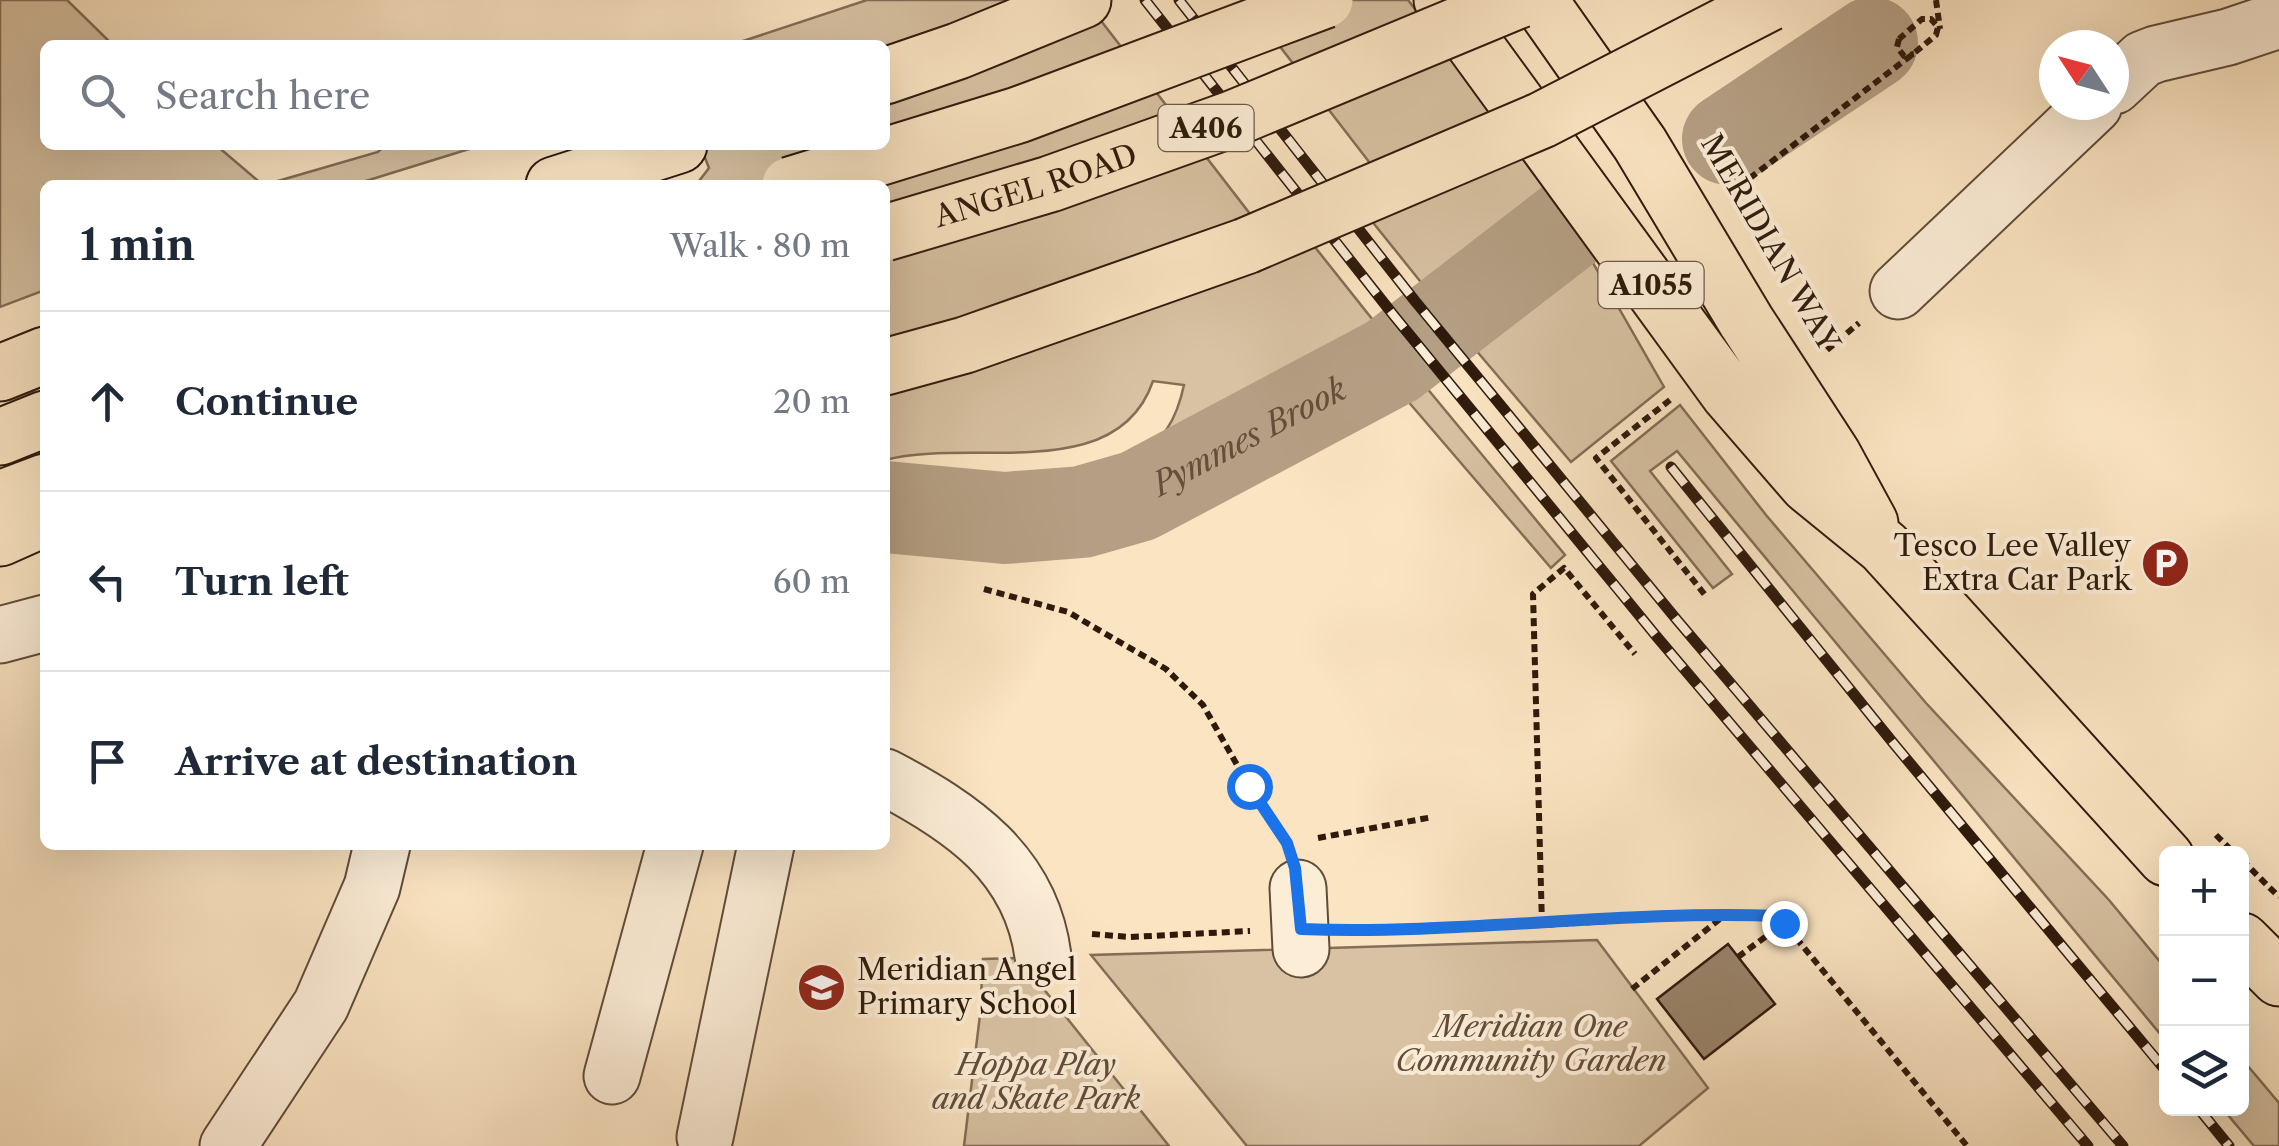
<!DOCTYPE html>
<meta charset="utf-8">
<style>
body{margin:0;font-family:"Libre Caslon Text",serif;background:#f6f6f7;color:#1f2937}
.controls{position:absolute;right:30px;bottom:30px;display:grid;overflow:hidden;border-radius:15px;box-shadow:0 10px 40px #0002}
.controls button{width:90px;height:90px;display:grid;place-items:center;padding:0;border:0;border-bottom:2px solid #e0e1e3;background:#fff;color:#1f2937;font:50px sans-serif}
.compass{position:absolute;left:2039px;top:30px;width:90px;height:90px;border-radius:50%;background:#fff;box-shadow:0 10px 40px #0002;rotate:306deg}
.stop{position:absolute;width:30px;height:30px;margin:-22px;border:8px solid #1a73e8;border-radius:50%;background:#fff}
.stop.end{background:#1a73e8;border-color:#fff;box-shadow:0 2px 10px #0008}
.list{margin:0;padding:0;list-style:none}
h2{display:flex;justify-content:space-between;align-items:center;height:130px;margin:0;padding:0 40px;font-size:42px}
h2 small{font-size:32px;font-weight:400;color:#747a83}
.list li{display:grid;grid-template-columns:65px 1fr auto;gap:30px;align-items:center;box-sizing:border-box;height:180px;padding:0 40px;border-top:2px solid #e0e1e3}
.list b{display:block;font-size:38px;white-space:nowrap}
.list em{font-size:32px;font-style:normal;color:#747a83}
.icon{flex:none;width:55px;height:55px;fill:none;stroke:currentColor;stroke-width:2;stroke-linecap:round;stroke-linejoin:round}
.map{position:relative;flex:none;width:2279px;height:1146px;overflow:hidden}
.search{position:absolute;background:#fff;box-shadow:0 10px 40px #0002;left:40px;top:40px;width:850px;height:110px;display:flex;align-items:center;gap:25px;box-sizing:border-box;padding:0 35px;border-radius:15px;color:#747a83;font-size:38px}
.panel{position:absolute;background:#fff;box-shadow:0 10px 40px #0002;left:40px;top:180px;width:850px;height:670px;border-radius:15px}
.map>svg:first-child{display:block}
.green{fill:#d8c2a3;stroke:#836e57;stroke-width:2.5}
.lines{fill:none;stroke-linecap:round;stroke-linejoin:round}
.river{stroke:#b59f84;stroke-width:92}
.building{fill:#99836a;stroke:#2e1a0b;stroke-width:2.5}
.minor-casing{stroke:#614c39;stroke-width:59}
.major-casing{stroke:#2e1a0b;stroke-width:59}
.highway-casing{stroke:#2e1a0b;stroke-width:59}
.path{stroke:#2e1a0b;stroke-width:6;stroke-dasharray:8 5;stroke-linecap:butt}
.minor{stroke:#fcedd7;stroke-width:55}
.major{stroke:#fbe4c2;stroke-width:55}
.highway{stroke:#fbe4c2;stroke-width:55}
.rail-casing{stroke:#2e1a0b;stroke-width:11}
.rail{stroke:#fcedd7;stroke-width:8;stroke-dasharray:22;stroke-linecap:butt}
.major-bridge-casing{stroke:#2e1a0b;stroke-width:59;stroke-linecap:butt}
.highway-bridge-casing{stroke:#2e1a0b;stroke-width:59;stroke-linecap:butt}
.path-bridge{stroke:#2e1a0b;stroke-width:6;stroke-dasharray:8 5;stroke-linecap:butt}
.major-bridge{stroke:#fbe4c2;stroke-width:55}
.highway-bridge{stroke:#fbe4c2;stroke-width:55}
.route{stroke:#1a73e8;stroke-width:12}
.labels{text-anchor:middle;stroke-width:8;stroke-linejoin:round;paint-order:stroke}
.shield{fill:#fcedd7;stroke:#6c5948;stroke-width:2.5}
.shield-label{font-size:28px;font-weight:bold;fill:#2e1a0b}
.street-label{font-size:30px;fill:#2e1a0b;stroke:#fcedd7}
.poi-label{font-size:30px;fill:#2e1a0b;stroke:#fcedd7;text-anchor:end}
.park-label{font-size:30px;font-style:italic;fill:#614c39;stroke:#fcedd7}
.water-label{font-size:32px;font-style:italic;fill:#644f3b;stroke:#fcedd7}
</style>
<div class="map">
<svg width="2279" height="1146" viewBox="0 0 2279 1146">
<rect width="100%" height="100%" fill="#fbe4c2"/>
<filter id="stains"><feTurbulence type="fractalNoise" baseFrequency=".002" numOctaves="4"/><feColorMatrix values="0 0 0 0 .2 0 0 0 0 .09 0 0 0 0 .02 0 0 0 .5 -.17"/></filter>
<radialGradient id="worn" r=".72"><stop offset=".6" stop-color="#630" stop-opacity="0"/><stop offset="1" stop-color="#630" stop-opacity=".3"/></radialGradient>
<!-- green -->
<path class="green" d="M 0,0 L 67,0 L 113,45 L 45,45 L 45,145 L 216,145 L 263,185 L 45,185 L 45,290 L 0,307 Z
M 867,0 L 1085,0 L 1274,245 L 1299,227 L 1380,329 L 1293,380 L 1136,462 C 1164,437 1176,422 1184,385 L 1153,381 C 1117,487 968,437 885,460 L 885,185 L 696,185 L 709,168 L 700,145 L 885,145 L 885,45 L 731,45 Z
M 1244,0 L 1408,0 L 1552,191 L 1428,291 L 1346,189 L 1373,167 Z
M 385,145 L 482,145 L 353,185 L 264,185 L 378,152 Z
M 1585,249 L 1664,387 L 1571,462 L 1469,342 Z
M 1421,381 L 1565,555 L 1551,568 L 1400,392 Z
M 1680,405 L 1766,515 L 1926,703 L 2109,900 L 2166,969 L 2166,1041 L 1677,451 L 1650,471 L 1732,574 L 1713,588 L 1611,461 Z
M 1597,940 L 1708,1088 L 1639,1146 L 1247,1146 L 1091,955 Z
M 1019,958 L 1169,1146 L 964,1146 L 980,1015 L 983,959 Z
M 2242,1059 L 2279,1103 L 2279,1146 L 2254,1146 L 2223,1109 L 2242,1108 Z"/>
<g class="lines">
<!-- river -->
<g class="river">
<path d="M 1728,139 L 1872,43"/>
<path id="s1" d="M 885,507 L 1005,518 L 1082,512 L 1138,496 L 1392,361 L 1567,226"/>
</g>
</g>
<!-- building -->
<path class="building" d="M 1728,944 L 1775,1004 L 1704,1059 L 1657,999 Z"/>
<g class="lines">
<defs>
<path id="minor" d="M 2114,86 L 2143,59 L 2156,54 L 2228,37 L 2279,20
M 1898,291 L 2094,105
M 0,635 L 45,623
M 885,777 C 962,817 1031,864 1043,956
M 1298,888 L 1301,949
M 612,1076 L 675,845
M 705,1137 L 766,845
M 228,1146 L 321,1005 L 372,887 L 382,845"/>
<path id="major" d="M 1442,0 L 1729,394 L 1808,485 L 1884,547 L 2166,858
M 1539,0 L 1640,144 L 1746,321 L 1833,455 L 1870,523
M 885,367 L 965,345 L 1246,246
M 0,499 L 45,482
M 2242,941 L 2279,978"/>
<path id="highway" d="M 885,76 L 958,51 L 1083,0
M 554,185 L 679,145
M 0,373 L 45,355
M 0,437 L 45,419
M 0,538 L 45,518"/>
</defs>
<!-- minor casing -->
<use href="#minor" class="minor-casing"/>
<!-- major casing -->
<use href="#major" class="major-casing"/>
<!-- highway casing -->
<use href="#highway" class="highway-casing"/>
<!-- path -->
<path class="path" d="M 1936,0 L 1940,29
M 1729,194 L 1913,54 L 1936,35 L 1938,27 L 1931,19 L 1922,19 L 1899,39
M 1827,350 L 1859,323
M 1670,400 L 1596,458 L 1705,595
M 984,589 L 1068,612 L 1166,669 L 1203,705 L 1249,786 L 1284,839
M 2216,835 L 2235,854
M 1318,838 L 1433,817
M 2242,860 L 2279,897
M 1542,925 L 1533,594 L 1564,568 L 1635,654
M 1352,929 L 1542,925 L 1727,914 L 1778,916 L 1967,1146
M 1092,934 L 1130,937 L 1250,931
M 1738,957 L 1784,923
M 1632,989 L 1725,915"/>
<!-- minor -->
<use href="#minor" class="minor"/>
<!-- major -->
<use href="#major" class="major"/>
<!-- highway -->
<use href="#highway" class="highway"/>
<defs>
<path id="rail" d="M 1145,0 L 1395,317 L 1657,637 L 2088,1146
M 1179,0 L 1415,301 L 1677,620 L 2123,1146
M 1671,467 L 1894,744 L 2166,1071
M 2198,1108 L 2229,1146"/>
</defs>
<!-- rail casing -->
<use href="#rail" class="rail-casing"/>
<!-- rail -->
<use href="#rail" class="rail"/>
<defs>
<path id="major-bridge" d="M 1246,246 L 1542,120 L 1769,3"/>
<g id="highway-bridge">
<path d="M 790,185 L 1018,115 L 1325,0"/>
<path id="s2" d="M 885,233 L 1050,184 L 1232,119 L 1519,0"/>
</g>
</defs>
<!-- major-bridge casing -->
<use href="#major-bridge" class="major-bridge-casing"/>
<!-- highway-bridge casing -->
<use href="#highway-bridge" class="highway-bridge-casing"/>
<!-- path-bridge -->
<path class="path-bridge" d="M 1899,39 L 1897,47 L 1904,56 L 1914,54"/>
<!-- major-bridge -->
<use href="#major-bridge" class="major-bridge"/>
<!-- highway-bridge -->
<use href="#highway-bridge" class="highway-bridge"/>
</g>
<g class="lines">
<!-- route -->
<path class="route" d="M 1249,786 L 1287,843 L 1295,868 L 1301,929 C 1460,935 1619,910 1778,916 L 1784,923"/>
</g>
<!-- icons -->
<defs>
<symbol id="parking-disc" viewBox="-11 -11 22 22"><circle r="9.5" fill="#8f2418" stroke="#fcedd7"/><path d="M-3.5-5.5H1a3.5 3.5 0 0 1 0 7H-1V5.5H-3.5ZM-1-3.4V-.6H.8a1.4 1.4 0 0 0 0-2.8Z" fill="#fff"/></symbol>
<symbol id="school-disc" viewBox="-11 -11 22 22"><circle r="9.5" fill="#8f2418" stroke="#fcedd7"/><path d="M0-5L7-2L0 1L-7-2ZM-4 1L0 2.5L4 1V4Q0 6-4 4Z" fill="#fff"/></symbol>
</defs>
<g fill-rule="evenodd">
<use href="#parking-disc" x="2138" y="536" width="55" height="55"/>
<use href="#school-disc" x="794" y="960" width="55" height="55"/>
</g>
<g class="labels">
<!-- shield labels -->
<g class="shield">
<rect x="1158.5" y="105" width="95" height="46" rx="8"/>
<rect x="1598.5" y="262" width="105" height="46" rx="8"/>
</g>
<g class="shield-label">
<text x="1206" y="138">A406</text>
<text x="1651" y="295">A1055</text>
</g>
<!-- street labels -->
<g class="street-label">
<text dy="10" stroke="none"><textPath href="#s2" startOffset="158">ANGEL ROAD</textPath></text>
<text transform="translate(1770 243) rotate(60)" y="10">MERIDIAN WAY</text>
</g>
<!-- poi labels -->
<g class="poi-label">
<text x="2131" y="556">Tesco Lee Valley<tspan x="2131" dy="34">Extra Car Park</tspan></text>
<text x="857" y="980" text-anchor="start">Meridian Angel<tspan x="857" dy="34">Primary School</tspan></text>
</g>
<!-- park labels -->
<g class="park-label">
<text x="1531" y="1037">Meridian One<tspan x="1531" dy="34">Community Garden</tspan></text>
<text x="1036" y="1075">Hoppa Play<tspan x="1036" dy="34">and Skate Park</tspan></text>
</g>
<!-- water labels -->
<g class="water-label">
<text dy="11" stroke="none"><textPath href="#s1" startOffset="382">Pymmes Brook</textPath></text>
</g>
</g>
<rect width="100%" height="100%" filter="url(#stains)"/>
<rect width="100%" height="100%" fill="url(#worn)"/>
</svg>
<div class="controls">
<button>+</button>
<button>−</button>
<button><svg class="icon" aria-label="layers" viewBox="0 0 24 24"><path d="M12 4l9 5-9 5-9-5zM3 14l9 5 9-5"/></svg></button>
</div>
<svg class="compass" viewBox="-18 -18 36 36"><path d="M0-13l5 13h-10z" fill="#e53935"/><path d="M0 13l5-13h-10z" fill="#747a83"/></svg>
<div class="stop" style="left:1249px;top:786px"></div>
<div class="stop end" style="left:1784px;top:923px"></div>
<div class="search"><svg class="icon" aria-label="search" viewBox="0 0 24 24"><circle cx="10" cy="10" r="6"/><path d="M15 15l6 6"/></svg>Search here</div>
<section class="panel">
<h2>1 min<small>Walk · 80 m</small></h2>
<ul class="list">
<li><svg class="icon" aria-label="ahead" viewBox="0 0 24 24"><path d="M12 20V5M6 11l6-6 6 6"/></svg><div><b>Continue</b></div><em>20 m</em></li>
<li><svg class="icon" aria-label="left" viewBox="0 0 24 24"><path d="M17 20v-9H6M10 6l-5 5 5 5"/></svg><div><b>Turn left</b></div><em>60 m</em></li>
<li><svg class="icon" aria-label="arrive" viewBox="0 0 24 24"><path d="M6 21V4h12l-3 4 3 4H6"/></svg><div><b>Arrive at destination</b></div></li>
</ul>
</section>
</div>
